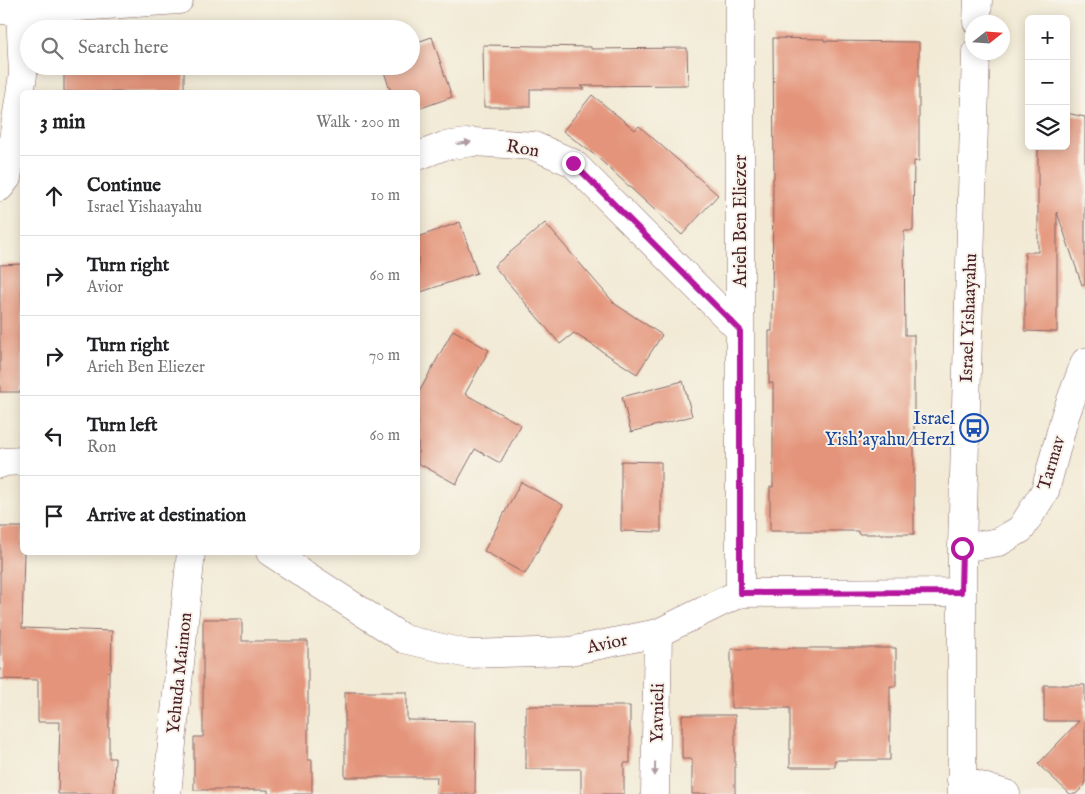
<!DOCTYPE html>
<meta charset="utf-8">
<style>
body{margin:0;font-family:"IM FELL English",serif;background:#f6f6f6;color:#202124}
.controls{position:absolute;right:15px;top:15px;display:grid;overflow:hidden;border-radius:8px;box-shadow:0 2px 12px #0003}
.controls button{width:45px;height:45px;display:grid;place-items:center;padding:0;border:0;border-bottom:1px solid #e0e0e0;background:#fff;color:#202124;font:25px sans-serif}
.compass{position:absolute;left:965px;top:15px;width:45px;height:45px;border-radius:50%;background:#fff;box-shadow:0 2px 12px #0003;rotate:73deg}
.stop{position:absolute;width:15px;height:15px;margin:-11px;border:4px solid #b5179e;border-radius:50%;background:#fff}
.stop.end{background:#b5179e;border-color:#fff;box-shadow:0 1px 5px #0008}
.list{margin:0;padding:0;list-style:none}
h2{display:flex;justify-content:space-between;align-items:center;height:65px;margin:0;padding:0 20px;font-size:21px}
h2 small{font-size:16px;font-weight:400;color:#757577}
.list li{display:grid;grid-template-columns:32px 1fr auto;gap:15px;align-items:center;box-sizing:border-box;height:80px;padding:0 20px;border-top:1px solid #e0e0e0}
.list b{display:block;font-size:19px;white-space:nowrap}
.list p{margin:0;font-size:16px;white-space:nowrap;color:#757577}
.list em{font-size:16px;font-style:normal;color:#757577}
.icon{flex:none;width:28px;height:28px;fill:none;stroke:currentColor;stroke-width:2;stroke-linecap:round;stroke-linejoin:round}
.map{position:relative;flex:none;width:1085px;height:794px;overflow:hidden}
.search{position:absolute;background:#fff;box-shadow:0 2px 12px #0003;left:20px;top:20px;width:400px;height:55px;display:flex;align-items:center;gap:12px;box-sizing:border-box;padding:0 18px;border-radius:28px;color:#757577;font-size:19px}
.panel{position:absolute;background:#fff;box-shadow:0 2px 12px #0003;left:20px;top:90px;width:400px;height:465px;border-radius:8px}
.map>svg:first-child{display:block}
.building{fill:#e4947a}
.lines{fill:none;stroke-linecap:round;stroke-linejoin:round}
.minor-casing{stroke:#856666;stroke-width:29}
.minor{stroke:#fff;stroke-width:28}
.oneway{fill:#ae9aa0}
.route{stroke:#b5179e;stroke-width:6}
.labels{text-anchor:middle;stroke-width:4;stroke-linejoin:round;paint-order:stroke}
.street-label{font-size:18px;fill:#4a1f2b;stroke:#f7f3e8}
.transit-label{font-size:18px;fill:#164399;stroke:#f7f3e8;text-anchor:end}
</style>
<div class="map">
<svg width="1085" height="794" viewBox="0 0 1085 794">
<rect width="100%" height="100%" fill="#f7f3e8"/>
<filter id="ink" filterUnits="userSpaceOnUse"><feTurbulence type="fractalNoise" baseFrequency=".02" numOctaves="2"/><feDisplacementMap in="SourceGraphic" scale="10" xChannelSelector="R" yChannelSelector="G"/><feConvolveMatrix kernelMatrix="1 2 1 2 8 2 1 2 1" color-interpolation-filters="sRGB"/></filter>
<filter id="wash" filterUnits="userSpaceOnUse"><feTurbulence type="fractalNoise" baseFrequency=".0096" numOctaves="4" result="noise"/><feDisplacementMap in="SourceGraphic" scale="20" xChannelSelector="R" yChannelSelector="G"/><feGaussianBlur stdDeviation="1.12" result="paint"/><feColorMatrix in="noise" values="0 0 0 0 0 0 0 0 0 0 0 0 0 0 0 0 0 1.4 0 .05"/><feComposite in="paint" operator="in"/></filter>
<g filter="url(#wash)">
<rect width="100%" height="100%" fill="#f2ead5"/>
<g id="blocks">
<!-- building -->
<path class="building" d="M 432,37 L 452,97 L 418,109 L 418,92 L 391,92 L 382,66 L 411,66 L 411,44 Z
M 773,38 L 824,39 L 824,41 L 919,42 L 919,161 L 914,161 L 913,231 L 904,231 L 905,335 L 914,335 L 914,534 L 858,534 L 858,531 L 770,531 L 770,487 L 773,487 L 773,383 L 769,383 L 769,331 L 772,331 L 773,178 L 774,178 Z
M 483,45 L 591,47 L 591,49 L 687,48 L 688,85 L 581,86 L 585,89 L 530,89 L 530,107 L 484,107 Z
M 64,66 L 120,66 L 120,70 L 184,69 L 184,92 L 64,92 Z
M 592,95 L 635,130 L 639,126 L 718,195 L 682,235 L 596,156 L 563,131 Z
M 1066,113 L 1085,117 L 1085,285 L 1082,285 L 1057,212 L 1057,332 L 1025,331 L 1025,252 L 1038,252 L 1038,146 L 1066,146 Z
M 460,222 L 477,273 L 418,293 L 418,237 Z
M 545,223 L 615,304 L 662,335 L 637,374 L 574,333 L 560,344 L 494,266 Z
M 22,264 L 22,392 L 0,392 L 0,265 Z
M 453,330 L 489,350 L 465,394 L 521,425 L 500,463 L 475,449 L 456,484 L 418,463 L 418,394 Z
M 683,381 L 692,416 L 631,432 L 622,397 Z
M 621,461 L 661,462 L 661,532 L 621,531 Z
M 521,482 L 563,505 L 525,574 L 484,551 Z
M 0,527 L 22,527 L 22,552 L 24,552 L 22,628 L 112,631 L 111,671 L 109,671 L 109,758 L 115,758 L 114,794 L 58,794 L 60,722 L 38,722 L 38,680 L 0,679 Z
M 203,619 L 242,619 L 242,641 L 308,641 L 308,760 L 312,760 L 312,794 L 268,794 L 268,790 L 194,790 L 194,737 L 203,737 Z
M 789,648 L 896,648 L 896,686 L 890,686 L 890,760 L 835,760 L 835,767 L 790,767 L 790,708 L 731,708 L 731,649 L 789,649 Z
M 1044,685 L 1085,685 L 1085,785 L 1076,794 L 1070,794 L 1038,764 L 1079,721 L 1044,721 Z
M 345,692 L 407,692 L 407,720 L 476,721 L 475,794 L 436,794 L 437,777 L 345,777 Z
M 526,706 L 630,706 L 630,763 L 624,763 L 624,794 L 581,794 L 581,769 L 526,769 Z
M 682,715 L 735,715 L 735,794 L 692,794 L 692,759 L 682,759 Z"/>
</g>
</g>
<g filter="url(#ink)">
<use href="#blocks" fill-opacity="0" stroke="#856666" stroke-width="1"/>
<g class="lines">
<defs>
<path id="minor" d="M 0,10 L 20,11 L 179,0
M 977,22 L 978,0
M 418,156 L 444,146 L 474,142 L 534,146 L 573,163 L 740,330
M 0,187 L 7,178 L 23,75 L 20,11
M 0,464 L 5,462 L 22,461
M 962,548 L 999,542 L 1021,529 L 1045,491 L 1065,416 L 1085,362
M 270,552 L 404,639 L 468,654 L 570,651 L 658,633 L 740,593 L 961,592
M 740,593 L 740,0
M 961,780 L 1006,794
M 167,794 L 191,552
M 655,794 L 658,633
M 962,794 L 962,548 L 976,52"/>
</defs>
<!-- minor casing -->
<use href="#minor" class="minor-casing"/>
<!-- minor -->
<use href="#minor" class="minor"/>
</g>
<!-- one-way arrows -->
<defs><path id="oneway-solid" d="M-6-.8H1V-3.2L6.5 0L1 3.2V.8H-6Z" transform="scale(1.25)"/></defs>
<g class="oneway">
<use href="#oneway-solid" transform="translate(464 143) rotate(-8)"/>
<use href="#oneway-solid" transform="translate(655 769) rotate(91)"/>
</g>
</g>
<g class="lines" filter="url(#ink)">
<!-- route -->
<path class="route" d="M 573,163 L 740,330 L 740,593 L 961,592 L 962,548"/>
</g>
<!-- icons -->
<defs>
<symbol id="bus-ring" viewBox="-11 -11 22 22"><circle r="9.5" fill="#f7f3e8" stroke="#1a4fb4" stroke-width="1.5"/><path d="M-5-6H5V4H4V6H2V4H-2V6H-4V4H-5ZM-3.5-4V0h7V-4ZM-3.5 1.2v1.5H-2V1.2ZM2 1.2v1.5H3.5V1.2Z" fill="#1a4fb4"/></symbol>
</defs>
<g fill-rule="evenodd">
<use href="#bus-ring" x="958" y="412" width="32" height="32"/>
</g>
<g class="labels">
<!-- street labels -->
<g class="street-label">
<text transform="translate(523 148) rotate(9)" y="6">Ron</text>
<text transform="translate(740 221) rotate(-90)" y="6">Arieh Ben Eliezer</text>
<text transform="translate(968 318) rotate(-88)" y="6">Israel Yishaayahu</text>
<text transform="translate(1051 463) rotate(-73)" y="6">Tarmav</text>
<text transform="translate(607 643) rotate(-12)" y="6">Avior</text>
<text transform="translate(179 673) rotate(-84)" y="6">Yehuda Maimon</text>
<text transform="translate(657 713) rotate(-89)" y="6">Yavnieli</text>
</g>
<!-- transit labels -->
<g class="transit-label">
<text x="955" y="424">Israel<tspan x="955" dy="21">Yish'ayahu/Herzl</tspan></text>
</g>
</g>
</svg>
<div class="controls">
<button>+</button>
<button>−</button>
<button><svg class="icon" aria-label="layers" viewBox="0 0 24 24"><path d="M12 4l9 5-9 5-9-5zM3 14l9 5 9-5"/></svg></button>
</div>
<svg class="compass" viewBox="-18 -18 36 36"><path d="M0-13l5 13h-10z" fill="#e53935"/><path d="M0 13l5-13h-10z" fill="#757577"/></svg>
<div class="stop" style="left:962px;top:548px"></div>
<div class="stop end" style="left:573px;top:163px"></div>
<div class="search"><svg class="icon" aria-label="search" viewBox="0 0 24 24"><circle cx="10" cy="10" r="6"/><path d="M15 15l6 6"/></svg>Search here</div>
<section class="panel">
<h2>3 min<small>Walk · 200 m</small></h2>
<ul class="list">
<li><svg class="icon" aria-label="ahead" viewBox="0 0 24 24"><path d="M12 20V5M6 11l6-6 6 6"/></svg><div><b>Continue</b><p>Israel Yishaayahu</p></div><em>10 m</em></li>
<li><svg class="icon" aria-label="right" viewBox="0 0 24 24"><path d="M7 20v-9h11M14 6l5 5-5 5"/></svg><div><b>Turn right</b><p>Avior</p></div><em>60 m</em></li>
<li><svg class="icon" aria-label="right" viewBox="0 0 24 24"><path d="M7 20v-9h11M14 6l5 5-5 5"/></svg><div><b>Turn right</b><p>Arieh Ben Eliezer</p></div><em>70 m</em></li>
<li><svg class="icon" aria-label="left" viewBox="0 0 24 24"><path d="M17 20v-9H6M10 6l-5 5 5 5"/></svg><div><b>Turn left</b><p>Ron</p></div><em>60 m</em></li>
<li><svg class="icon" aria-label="arrive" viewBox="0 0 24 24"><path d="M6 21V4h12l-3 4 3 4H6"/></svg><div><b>Arrive at destination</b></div></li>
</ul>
</section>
</div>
